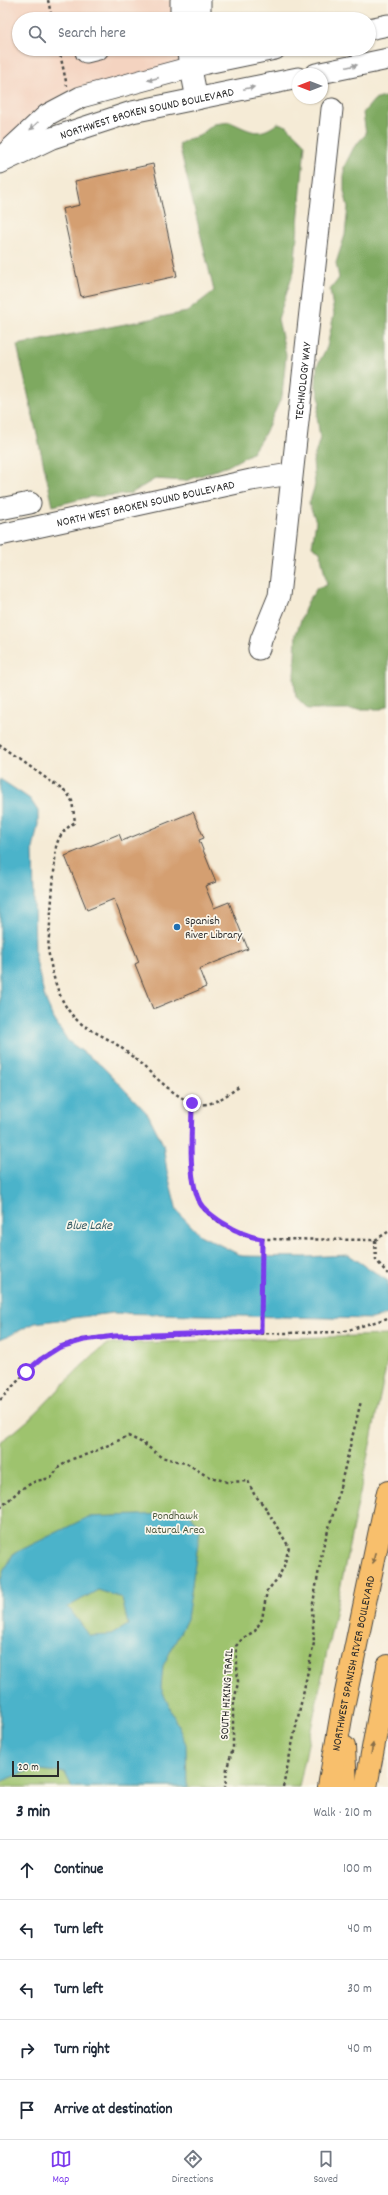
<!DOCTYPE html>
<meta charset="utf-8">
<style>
body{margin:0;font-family:Dekko,sans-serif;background:#f2f2f3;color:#1f2937}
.compass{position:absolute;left:292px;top:68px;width:36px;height:36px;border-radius:50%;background:#fff;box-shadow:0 1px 3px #0004;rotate:270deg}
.scale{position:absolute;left:12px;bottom:10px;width:47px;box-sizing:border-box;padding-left:4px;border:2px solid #2b2b2b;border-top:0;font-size:11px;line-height:14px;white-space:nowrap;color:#2b2b2b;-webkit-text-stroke:3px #fbf7ec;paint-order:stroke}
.stop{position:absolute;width:12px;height:12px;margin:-9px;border:3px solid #7c3aed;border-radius:50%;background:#fff}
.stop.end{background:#7c3aed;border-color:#fff;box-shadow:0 1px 4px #0008}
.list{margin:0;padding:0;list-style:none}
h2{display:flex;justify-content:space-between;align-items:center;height:52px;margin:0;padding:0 16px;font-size:17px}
h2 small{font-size:13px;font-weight:400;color:#747a83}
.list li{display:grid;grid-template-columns:26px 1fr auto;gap:12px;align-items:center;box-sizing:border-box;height:60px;padding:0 16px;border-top:1px solid #e0e1e3}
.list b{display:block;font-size:15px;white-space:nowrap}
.list em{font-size:13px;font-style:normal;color:#747a83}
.icon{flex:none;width:22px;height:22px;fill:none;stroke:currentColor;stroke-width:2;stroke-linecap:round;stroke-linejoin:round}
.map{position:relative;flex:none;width:388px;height:1787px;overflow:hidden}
.search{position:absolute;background:#fff;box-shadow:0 1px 3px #0004;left:12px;right:12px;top:12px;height:44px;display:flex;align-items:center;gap:10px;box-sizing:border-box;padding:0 14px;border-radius:22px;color:#747a83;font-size:15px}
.sheet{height:352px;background:#fff}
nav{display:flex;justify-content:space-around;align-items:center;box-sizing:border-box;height:56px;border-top:1px solid #e0e1e3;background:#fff;font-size:11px;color:#747a83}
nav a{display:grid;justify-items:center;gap:2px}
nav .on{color:#7c3aed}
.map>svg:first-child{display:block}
.built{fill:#f4d3c0}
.green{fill:#9ec36e;stroke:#64774c}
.forest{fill:#7ea961;stroke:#546a46}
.water{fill:#4bb3ca;stroke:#3b6f7a;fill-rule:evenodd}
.building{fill:#d49f71}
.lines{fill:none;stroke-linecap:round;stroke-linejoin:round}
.minor-casing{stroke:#494845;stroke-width:23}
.major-casing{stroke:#494845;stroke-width:24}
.path{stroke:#494845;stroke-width:2.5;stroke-dasharray:3 3;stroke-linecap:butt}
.minor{stroke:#fff;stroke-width:21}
.major{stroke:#f8bf6c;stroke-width:22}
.oneway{fill:#a0a0a0}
.oneway2{fill:#876e48}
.route{stroke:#7c3aed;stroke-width:5}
.poi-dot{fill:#1f6fb2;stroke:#fbf7ec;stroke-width:1.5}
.labels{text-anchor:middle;stroke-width:3.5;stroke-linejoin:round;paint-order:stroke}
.street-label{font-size:12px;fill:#2b2b2b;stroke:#fbf7ec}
.poi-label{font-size:12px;fill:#2b2b2b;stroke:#fbf7ec;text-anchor:start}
.park-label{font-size:12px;fill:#4e593f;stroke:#fbf7ec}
.water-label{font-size:13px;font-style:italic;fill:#365b63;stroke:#fbf7ec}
</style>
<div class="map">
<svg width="388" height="1787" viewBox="0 0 388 1787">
<rect width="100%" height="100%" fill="#fbf7ec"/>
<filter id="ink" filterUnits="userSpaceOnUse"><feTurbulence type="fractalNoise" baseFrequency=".025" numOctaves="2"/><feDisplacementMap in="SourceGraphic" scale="8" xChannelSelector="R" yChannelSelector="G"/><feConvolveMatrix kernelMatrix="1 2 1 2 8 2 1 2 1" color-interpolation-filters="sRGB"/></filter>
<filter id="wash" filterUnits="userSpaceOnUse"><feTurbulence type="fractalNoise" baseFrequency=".012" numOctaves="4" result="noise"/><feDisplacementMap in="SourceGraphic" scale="16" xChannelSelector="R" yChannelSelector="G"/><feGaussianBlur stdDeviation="0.9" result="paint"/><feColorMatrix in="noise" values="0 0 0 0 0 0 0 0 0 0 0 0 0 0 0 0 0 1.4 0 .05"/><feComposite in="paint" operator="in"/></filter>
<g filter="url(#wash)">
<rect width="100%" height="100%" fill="#f5ebd6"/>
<!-- built -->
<path class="built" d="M 0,0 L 181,0 L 181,19 L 19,19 L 19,49 L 187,49 L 191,68 L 94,93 L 0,158 Z"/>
<!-- green -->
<path class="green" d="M 388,1335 L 388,1358 L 299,1787 L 0,1787 L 0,1442 C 42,1415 68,1373 107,1344 Z"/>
<!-- forest -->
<path class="forest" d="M 388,96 L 388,706 L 382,709 L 308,709 L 296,697 L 294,679 L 296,634 L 307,603 L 317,588 L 327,585 L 320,551 L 312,546 L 316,521 L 309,504 L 315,485 L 313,461 L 320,438 L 317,416 L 320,401 L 316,385 L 317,366 L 327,347 L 334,314 L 330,290 L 339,278 L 336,263 L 345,235 L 348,207 L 344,191 L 344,167 L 354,147 L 366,134 L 363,113 L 374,100 Z
M 230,122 C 251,131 258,138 278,123 L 287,126 L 305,144 L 294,271 L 278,319 L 286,355 L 282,396 L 265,433 L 252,453 L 228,466 L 185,481 L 155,479 L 130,494 L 90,497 L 53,506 L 17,345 L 187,312 L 214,291 L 179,144 L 188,139 L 199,136 L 214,124 Z"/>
<!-- water -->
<path class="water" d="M 0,779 L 30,799 L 38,811 L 38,825 L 33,849 L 35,956 L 44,995 L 52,1016 L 68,1041 L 102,1066 L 148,1114 L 163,1144 L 167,1171 L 177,1211 L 200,1235 L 242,1256 L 304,1257 L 349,1255 L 388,1281 L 388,1314 L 372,1319 L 112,1313 L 35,1323 L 0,1340 Z
M 190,1513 L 200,1530 L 187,1619 L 163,1666 L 161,1688 L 186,1744 L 187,1787 L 72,1787 L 65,1773 L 33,1769 L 0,1782 L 0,1580 L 13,1554 L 88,1517 ZM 98,1590 L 122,1598 L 128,1625 L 111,1635 L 90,1636 L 68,1607 Z"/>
<g id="blocks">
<!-- building -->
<path class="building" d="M 153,164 L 177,276 L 81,297 L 62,209 L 80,205 L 75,181 Z
M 193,812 L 204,838 L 199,840 L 216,882 L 205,886 L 214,908 L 229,902 L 248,949 L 199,969 L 206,987 L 153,1009 L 135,964 L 139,962 L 114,899 L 87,910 L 65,856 L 119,834 L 122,841 Z"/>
</g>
</g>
<g filter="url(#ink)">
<use href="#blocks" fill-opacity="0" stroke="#494845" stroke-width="1"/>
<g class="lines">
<defs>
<g id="minor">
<path d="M 181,0 L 181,19"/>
<path d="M 200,19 L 200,0"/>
<path d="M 369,29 L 388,25"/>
<path d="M 187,49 L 197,99"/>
<path d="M 86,52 L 98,49"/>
<path d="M 316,74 L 388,59"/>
<path d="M 6,153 L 47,115 L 81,97 L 207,63 L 275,49"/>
<path id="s1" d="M 0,163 L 52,138 L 132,112 L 298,78"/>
<path d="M 0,509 L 30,503"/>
<path id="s2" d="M 0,535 L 251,480 L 291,474"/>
<path id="s3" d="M 259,649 L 261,640 L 279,596 L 332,109"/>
</g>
<g id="major">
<path d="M 344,1747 L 346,1787"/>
<path id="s4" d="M 329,1787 L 342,1712 L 388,1492"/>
<path d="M 366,1787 L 388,1666"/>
</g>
</defs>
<!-- minor casing -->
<use href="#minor" class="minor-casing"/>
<!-- major casing -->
<use href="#major" class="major-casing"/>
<!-- path -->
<path class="path" d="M 48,0 L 52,19
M 59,49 L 67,86
M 0,745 L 68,794 L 72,801 L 75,822 C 65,829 59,835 56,847 L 48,949 C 51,969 57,995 69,1011 C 79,1026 96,1032 111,1041 C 136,1056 155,1080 179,1096 C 183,1098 188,1102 192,1103 C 210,1109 225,1096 239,1087
M 192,1103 C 192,1132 187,1177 200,1203 C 209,1221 244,1236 262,1239 L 375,1240 L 388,1232
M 375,1240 L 376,1260 L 388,1274
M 261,1332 L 262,1239
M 0,1400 C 18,1381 36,1359 60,1347 C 76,1339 97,1338 115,1336 L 342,1332 L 388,1318
M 0,1508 L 21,1489 L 36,1481 L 51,1478 L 59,1467 L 72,1459 L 91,1453 L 128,1436 L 143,1443 L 161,1457 L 188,1464 L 205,1475 L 227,1482 L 248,1481 L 254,1494 L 265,1507 L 289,1547 L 284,1566 L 278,1578 L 267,1591 L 262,1619 L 255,1631 L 243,1638 L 236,1646 L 238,1682 L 233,1708 L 233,1748 L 227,1768 L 225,1787
M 283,1787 L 314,1643 L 312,1609 L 323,1547 L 335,1508 L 361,1401"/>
<!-- minor -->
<use href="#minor" class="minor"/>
<!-- major -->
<use href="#major" class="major"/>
</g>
<!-- one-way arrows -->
<defs><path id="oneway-solid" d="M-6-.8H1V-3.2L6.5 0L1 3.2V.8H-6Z"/></defs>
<g class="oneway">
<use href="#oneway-solid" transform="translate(352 66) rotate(-12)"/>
<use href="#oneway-solid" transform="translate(153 79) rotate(167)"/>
<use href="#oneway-solid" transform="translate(249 88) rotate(-12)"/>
<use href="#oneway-solid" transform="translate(34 126) rotate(137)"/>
</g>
<g class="oneway2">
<use href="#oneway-solid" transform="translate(374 1558) rotate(102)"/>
<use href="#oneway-solid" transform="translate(372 1749) rotate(-80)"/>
</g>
</g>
<g class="lines" filter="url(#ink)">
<!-- route -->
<path class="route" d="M 26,1372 L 41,1359 L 60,1347 L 84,1340 L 115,1336 L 261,1332 L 262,1239 C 248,1237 236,1231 223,1223 C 216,1218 205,1212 200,1203 C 187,1177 192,1132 192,1103"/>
</g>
<!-- markers -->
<circle class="poi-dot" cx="177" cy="927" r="4"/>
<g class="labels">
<!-- street labels -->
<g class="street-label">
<text dy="4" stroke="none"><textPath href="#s1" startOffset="156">NORTHWEST BROKEN SOUND BOULEVARD</textPath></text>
<text dy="4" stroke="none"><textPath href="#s3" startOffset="273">TECHNOLOGY WAY</textPath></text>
<text dy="4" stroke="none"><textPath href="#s2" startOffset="149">NORTH WEST BROKEN SOUND BOULEVARD</textPath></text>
<text dy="4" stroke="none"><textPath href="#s4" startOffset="126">NORTHWEST SPANISH RIVER BOULEVARD</textPath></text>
<text transform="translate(226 1694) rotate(-87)" y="4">SOUTH HIKING TRAIL</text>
</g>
<!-- poi labels -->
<g class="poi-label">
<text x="185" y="924">Spanish<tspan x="185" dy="14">River Library</tspan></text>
</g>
<!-- park labels -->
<g class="park-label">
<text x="175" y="1519">Pondhawk<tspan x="175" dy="14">Natural Area</tspan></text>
</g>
<!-- water labels -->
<g class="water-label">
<text x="89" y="1229">Blue Lake</text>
</g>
</g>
</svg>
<svg class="compass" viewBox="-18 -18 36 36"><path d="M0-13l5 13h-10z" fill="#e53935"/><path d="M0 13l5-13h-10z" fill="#747a83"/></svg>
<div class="scale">20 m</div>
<div class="stop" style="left:26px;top:1372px"></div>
<div class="stop end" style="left:192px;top:1103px"></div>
<div class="search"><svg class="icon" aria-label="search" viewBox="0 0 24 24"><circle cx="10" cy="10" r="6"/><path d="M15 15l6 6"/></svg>Search here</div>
</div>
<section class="sheet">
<h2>3 min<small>Walk · 210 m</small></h2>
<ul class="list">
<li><svg class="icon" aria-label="ahead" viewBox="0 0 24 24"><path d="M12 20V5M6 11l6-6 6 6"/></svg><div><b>Continue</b></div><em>100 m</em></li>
<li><svg class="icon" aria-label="left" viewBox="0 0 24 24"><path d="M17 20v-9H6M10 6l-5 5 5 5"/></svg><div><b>Turn left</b></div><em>40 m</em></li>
<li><svg class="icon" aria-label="left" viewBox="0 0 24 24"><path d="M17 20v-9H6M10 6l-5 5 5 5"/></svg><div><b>Turn left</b></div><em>30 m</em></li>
<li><svg class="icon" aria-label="right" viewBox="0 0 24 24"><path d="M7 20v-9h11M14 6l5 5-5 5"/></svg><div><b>Turn right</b></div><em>40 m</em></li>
<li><svg class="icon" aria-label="arrive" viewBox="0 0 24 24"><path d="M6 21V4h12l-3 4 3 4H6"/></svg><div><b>Arrive at destination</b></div></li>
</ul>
</section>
<nav>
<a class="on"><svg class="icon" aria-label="map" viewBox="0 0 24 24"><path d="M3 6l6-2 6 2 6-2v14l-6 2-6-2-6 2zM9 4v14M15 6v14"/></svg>Map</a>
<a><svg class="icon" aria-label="directions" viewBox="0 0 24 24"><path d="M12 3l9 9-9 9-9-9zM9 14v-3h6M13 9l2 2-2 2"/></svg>Directions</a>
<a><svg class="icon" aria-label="saved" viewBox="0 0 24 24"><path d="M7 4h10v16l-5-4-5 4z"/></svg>Saved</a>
</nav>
